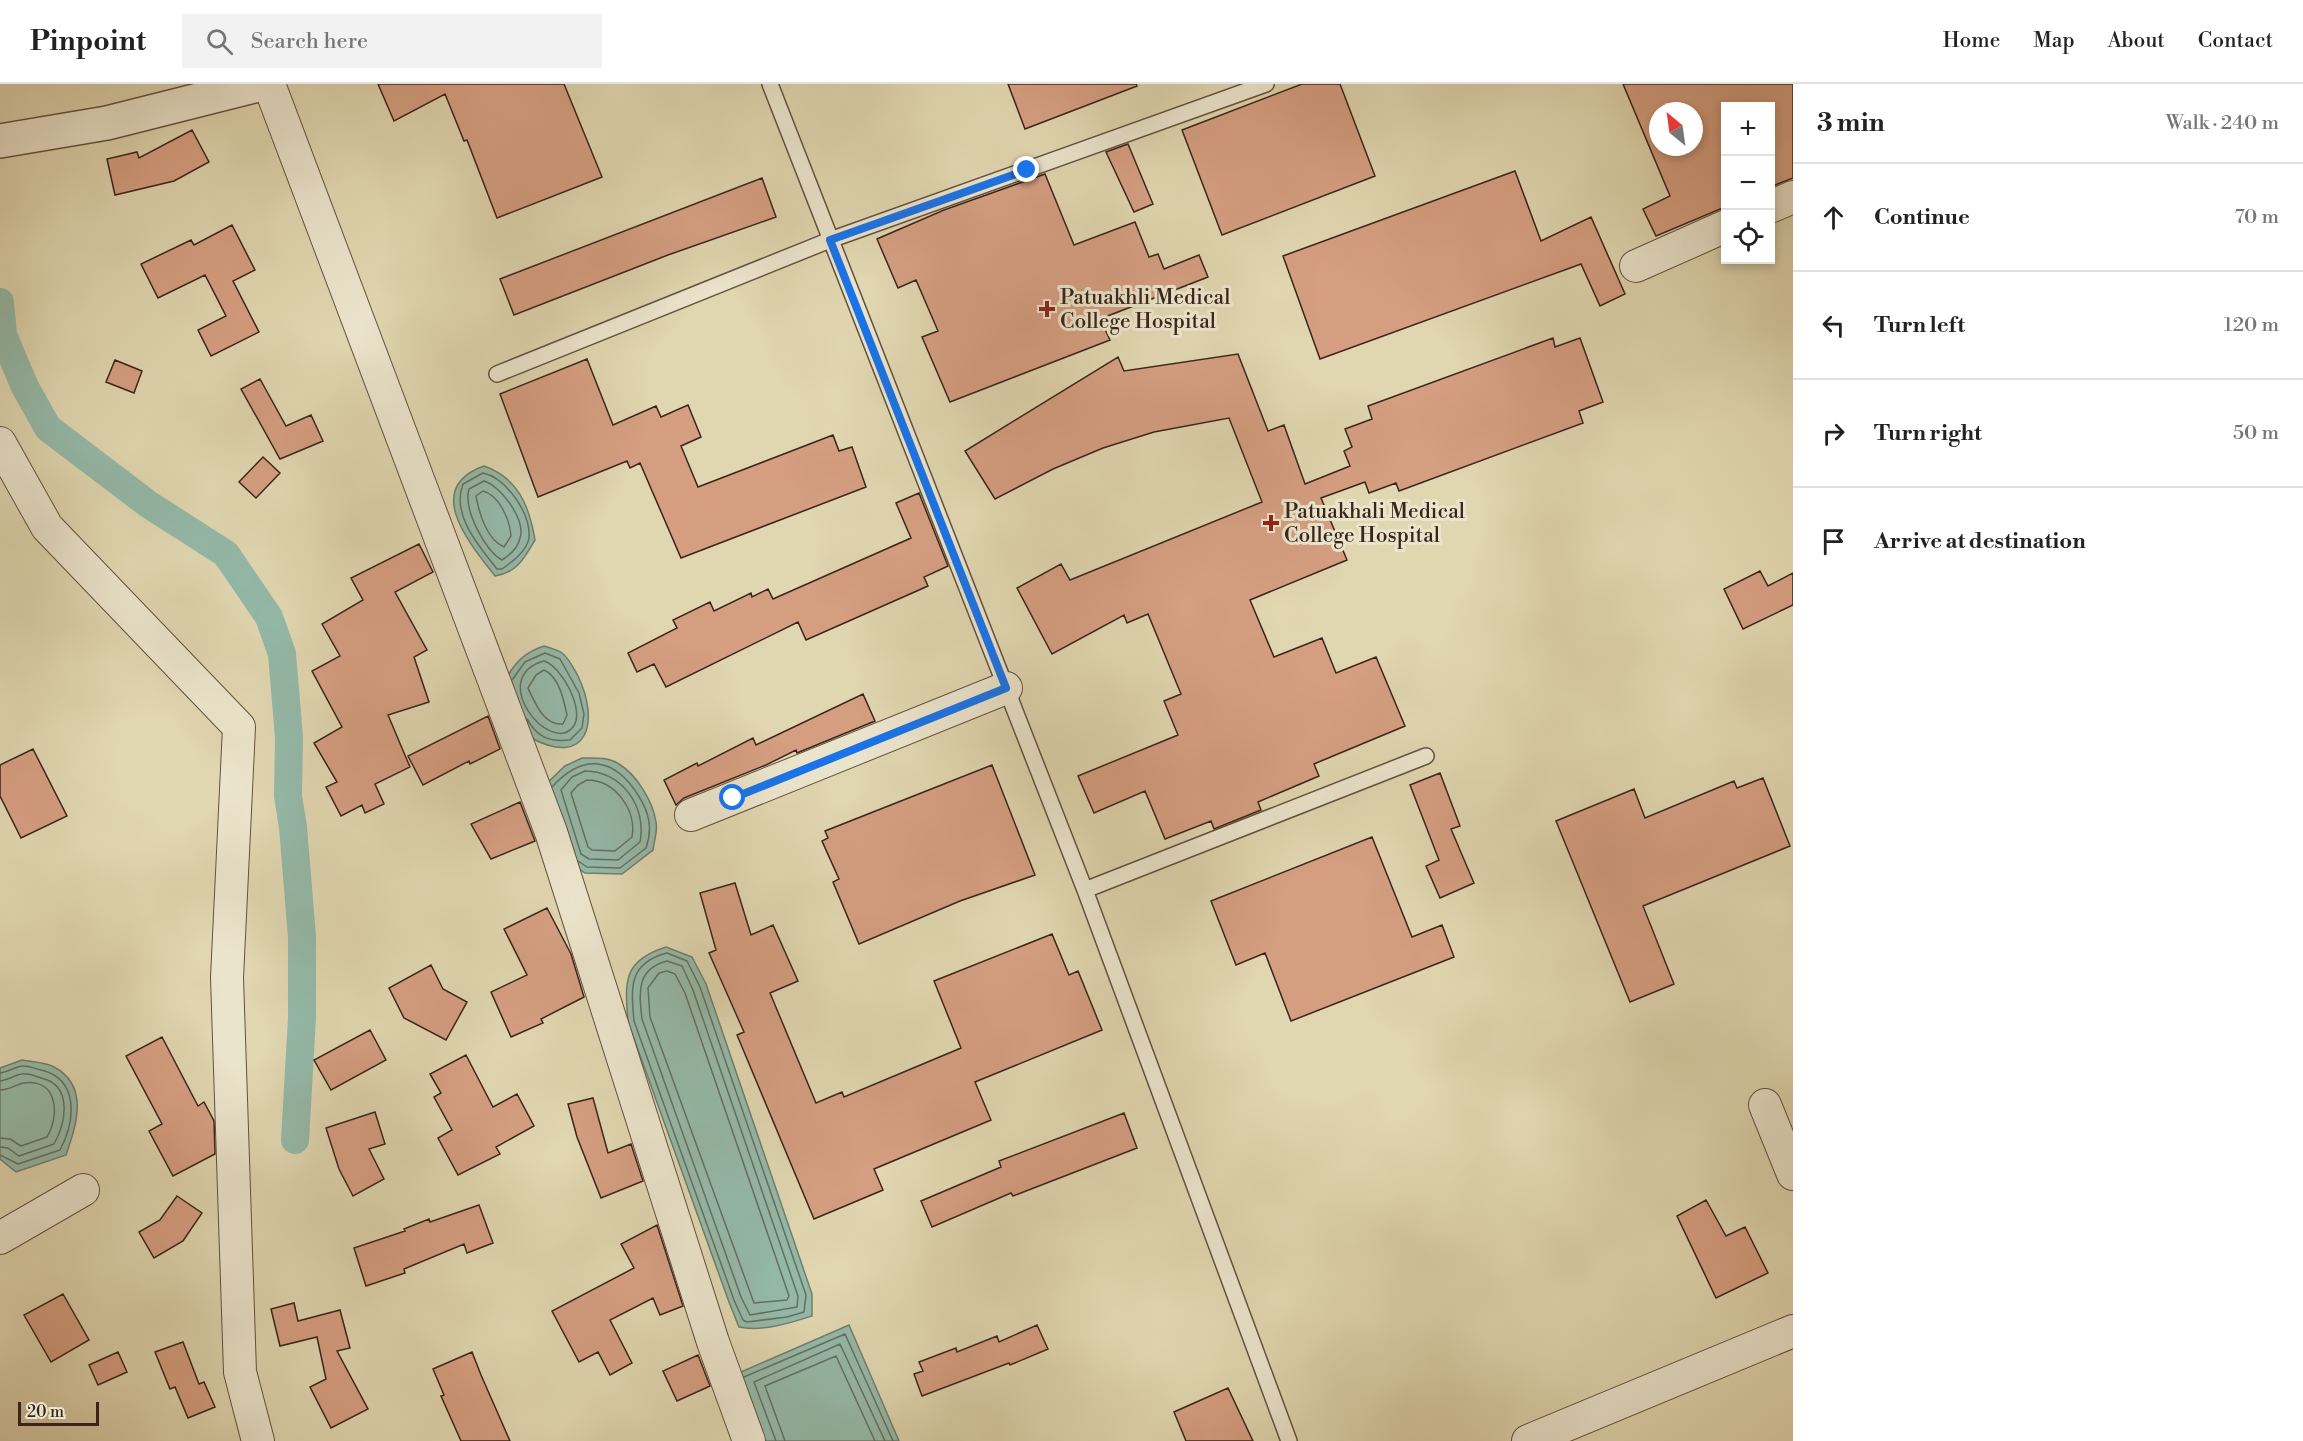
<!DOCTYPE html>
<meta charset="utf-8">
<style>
body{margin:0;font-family:"Libre Bodoni",serif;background:#f2f2f2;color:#222}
.controls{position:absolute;right:18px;top:18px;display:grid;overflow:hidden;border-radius:0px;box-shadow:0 3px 9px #0003}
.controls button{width:54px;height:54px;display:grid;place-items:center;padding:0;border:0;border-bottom:2px solid #e0e0e0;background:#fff;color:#222;font:30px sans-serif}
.compass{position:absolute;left:1649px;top:18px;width:54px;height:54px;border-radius:50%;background:#fff;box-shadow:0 3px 9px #0003;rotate:331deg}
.scale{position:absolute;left:18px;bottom:15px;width:81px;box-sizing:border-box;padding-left:6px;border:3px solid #392519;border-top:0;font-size:16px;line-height:21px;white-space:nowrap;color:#392519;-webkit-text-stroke:4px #ebe4cc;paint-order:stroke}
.stop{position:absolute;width:18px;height:18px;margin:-14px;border:4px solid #1a73e8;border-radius:50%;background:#fff}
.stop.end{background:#1a73e8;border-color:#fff;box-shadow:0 2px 6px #0008}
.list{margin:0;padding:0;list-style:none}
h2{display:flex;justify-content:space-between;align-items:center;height:78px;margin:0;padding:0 24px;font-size:26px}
h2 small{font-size:20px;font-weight:400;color:#767676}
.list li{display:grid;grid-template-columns:39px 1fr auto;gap:18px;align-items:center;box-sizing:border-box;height:108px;padding:0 24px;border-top:2px solid #e0e0e0}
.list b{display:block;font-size:22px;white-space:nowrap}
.list em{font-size:20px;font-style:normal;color:#767676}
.icon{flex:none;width:33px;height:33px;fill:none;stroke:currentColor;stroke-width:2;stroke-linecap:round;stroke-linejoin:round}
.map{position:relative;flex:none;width:1793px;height:1357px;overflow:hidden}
header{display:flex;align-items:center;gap:36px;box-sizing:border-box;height:84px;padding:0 30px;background:#fff;border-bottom:2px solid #e0e0e0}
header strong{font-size:28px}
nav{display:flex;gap:33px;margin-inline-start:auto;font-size:21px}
.search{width:420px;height:54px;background:#f2f2f2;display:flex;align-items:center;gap:15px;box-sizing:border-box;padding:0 21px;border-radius:0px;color:#767676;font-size:22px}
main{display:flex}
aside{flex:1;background:#fff}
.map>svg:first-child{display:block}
.water{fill:#94b9a8;stroke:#707e6f;stroke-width:1.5}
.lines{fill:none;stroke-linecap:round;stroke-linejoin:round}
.shore{stroke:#666f60;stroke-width:1.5}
.canal{stroke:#94b9a8;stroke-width:28}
.building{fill:#d59e81;stroke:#392519;stroke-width:1.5;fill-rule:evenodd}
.service-casing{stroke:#63513f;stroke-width:18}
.minor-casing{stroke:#63513f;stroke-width:34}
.tertiary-casing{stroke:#63513f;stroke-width:36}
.service{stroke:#ebe4cc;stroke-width:15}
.minor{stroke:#ebe4cc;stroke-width:32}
.tertiary{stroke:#ebe4cc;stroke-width:33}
.route{stroke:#1a73e8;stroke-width:8}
.poi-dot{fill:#8f2418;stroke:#ebe4cc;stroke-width:2}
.labels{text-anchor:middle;stroke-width:6;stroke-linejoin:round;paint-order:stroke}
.poi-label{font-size:21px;fill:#392519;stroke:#ebe4cc;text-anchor:start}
</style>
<header>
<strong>Pinpoint</strong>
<div class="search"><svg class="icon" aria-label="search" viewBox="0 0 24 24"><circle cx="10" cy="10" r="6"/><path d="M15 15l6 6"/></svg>Search here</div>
<nav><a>Home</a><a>Map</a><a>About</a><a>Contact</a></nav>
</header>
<main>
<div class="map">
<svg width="1793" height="1357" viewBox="0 0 1793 1357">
<rect width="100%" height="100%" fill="#e0d6b0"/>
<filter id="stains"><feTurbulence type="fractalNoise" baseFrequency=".00333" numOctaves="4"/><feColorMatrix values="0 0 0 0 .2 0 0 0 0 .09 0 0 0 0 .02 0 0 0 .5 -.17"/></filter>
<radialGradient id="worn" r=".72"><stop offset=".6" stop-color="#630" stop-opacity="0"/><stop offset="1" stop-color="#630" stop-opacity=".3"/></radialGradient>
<!-- water -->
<path class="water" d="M 484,382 C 518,394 529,421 535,456 C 525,473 517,489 495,492 C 470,460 422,404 484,382 Z
M 544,562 C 550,564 558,566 562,569 C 569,574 574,585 578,592 C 600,638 588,684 531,654 L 507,593 C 517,576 526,568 544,562 Z
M 582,674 C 595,674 608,673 619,680 C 637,691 653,718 656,738 C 658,747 654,757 653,766 L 622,790 L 585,789 L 569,778 L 545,701 L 565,682 Z
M 666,863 L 692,873 L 706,900 L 812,1210 L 812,1232 C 790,1239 762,1248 739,1243 L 729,1218 L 628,938 C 625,898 622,877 666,863 Z
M 22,976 C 32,978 46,978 54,983 C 90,1002 76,1042 66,1071 L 16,1088 L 0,1075 L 0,984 Z
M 849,1241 L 899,1357 L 763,1357 L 734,1291 Z"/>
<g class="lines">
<!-- shore -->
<path class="shore" d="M 483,389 C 506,394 531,429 529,454 C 527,467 512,478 502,485 L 497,485 C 479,462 451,431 463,400 Z
M 484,397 C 501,402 526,436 520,454 C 518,464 510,471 502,476 C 485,467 463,425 469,405 Z
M 483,407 C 499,411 510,436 511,452 L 504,463 C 487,456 479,429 476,412 Z
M 544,577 C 561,582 586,626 573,643 C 550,672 486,593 544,577 Z
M 544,586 C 559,592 564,617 567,631 L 563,640 C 544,642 535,619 528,604 L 536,591 Z
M 512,596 L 525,578 L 545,569 L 560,575 L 579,609 L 584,630 L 582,644 L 570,656 C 549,658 538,654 527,635
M 585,687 C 622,687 647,723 640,758 L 618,776 L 589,775 L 581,770 L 561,706 L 572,693 Z
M 587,696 C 615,696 637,726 632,753 L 615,767 L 592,766 L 588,763 L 571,709 L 578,701 Z
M 552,703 C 583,669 614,673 638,711 C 649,728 653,744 646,764 L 620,784 L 587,783 L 578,777
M 667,869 L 687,877 L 700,903 L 806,1211 L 804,1228 L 787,1233 L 747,1238 L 743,1236 L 734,1216 L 634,937 C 631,904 628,879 667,869 Z
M 667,877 L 682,882 L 693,906 L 798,1212 L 797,1223 L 750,1231 L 741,1213 L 642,935 C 639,909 636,885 667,877 Z
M 667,887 L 675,890 L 685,909 L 789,1212 L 787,1216 L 754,1219 L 650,933 L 648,904 L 659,889 Z
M 0,989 C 8,988 15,983 22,982 C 28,981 35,985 41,986 C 80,995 75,1038 60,1066 L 18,1080 L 0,1071
M 0,997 C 8,996 15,991 22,990 C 28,989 35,992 41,994 C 73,1001 66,1039 54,1060 L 19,1072 L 8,1064 L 0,1063
M 0,1006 C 9,1006 15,1001 23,999 C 58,994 60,1031 47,1053 L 21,1062 L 10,1055 L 0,1054
M 744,1293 L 845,1250 L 893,1357
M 776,1357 L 754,1298 L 840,1260 L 885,1357
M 785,1357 L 765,1302 L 836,1272 L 875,1357"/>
<!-- canal -->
<path class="canal" d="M 0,218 L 3,251 L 25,303 L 48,344 L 148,420 L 226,470 L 269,533 L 282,570 L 289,653 L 288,712 L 293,743 L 302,853 L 302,934 L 295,1056"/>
</g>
<!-- building -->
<path class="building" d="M 378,0 L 564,0 L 602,93 L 497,134 L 467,56 L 464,57 L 445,10 L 394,37 Z
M 1008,0 L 1136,0 L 1137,2 L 1025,45 Z
M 1302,0 L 1340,0 L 1375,92 L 1222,151 L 1182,46 Z
M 1623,0 L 1793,0 L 1793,94 L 1770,103 L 1770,22 L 1725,22 L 1725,123 L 1656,152 L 1643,125 L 1670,112 ZM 1658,27 L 1694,27 L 1694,63 L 1658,63 Z
M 192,46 L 209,78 L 174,97 L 115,111 L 107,75 L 137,68 L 139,74 Z
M 1128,60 L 1153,120 L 1134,128 L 1106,68 Z
M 1515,87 L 1541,157 L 1591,133 L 1625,210 L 1600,222 L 1581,180 L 1320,275 L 1283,172 Z
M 1045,90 L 1074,161 L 1135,138 L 1149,173 L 1158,170 L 1164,185 L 1199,171 L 1208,193 L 1100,235 L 1110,256 L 950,318 L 922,253 L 938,247 L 916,196 L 898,204 L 877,155 L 944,126 Z
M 762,94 L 776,133 L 668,171 L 514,231 L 500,195 Z
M 232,141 L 255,186 L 233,197 L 259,248 L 211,272 L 198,246 L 226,232 L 205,191 L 158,214 L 141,180 L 191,156 L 194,161 Z
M 1553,254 L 1555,263 L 1580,254 L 1603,318 L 1579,327 L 1583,339 L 1399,407 L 1396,399 L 1369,409 L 1365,398 L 1321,414 L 1347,476 L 1250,516 L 1274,573 L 1322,554 L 1336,589 L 1376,573 L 1405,642 L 1314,680 L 1319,692 L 1258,718 L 1261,726 L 1214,745 L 1211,737 L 1165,755 L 1145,707 L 1094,729 L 1078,692 L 1178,651 L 1164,617 L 1181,610 L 1148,530 L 1127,539 L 1124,531 L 1052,570 L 1017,504 L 1061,480 L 1070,496 L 1262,418 L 1229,334 L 1154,348 L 1103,364 L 1053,385 L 995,415 L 965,367 L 1118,273 L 1124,287 L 1238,270 L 1268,347 L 1284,341 L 1305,400 L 1350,382 L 1344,367 L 1352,363 L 1345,345 L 1372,335 L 1368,322 Z
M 587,275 L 613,341 L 656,322 L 661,333 L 688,321 L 701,353 L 681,362 L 698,403 L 833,351 L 839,367 L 852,363 L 866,403 L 681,474 L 640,379 L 630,384 L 627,377 L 538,413 L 500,310 Z
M 115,276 L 142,287 L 134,309 L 106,298 Z
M 260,295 L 286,342 L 311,331 L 323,357 L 280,375 L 241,305 Z
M 263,373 L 280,389 L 256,414 L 239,398 Z
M 919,409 L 948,482 L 924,493 L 928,502 L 806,556 L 798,538 L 666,603 L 654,580 L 637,588 L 628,569 L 677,544 L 673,536 L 710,518 L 714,527 L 751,509 L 752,513 L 768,505 L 773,515 L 911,454 L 896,419 Z
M 419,460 L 433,488 L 395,508 L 427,566 L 414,573 L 429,618 L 388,631 L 410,683 L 375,700 L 384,720 L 365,729 L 362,721 L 341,732 L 326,703 L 337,698 L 314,659 L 342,643 L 312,587 L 340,572 L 322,540 L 363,516 L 351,494 Z
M 1760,487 L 1768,502 L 1793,489 L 1793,521 L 1743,545 L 1724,505 Z
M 863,610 L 875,637 L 797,669 L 796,666 L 766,681 L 684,714 L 676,721 L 664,696 L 697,679 L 698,682 L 753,654 L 756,661 Z
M 488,632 L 500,665 L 470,680 L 469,677 L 423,701 L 408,672 Z
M 33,665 L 67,732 L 21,754 L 0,712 L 0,681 Z
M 992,681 L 1035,791 L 960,817 L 859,860 L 833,798 L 839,795 L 822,757 L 828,754 L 825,747 Z
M 1440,689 L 1460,742 L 1451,745 L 1474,799 L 1440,814 L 1426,782 L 1439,776 L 1410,701 Z
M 1763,694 L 1790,762 L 1643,822 L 1674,900 L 1630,918 L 1556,737 L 1634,705 L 1645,734 L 1734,697 L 1737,704 Z
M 520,718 L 535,757 L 491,775 L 471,740 Z
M 1372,753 L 1412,853 L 1442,841 L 1454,873 L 1291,937 L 1265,869 L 1236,881 L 1211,817 Z
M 735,799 L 751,851 L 773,841 L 798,897 L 770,909 L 816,1019 L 842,1008 L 844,1013 L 961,964 L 934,897 L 1052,850 L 1069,891 L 1078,887 L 1102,946 L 975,998 L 991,1036 L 874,1085 L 883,1106 L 814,1135 L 737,951 L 744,948 L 709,869 L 716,866 L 700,809 Z
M 547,824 L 571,870 L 584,913 L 541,935 L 543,939 L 511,953 L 491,908 L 527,891 L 504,845 Z
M 431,881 L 443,905 L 467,918 L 446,956 L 404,934 L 389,904 Z
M 370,946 L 386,976 L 331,1006 L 314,976 Z
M 162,953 L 198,1022 L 204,1018 L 214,1037 L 215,1070 L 173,1092 L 149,1047 L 162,1040 L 126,972 Z
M 466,971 L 493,1023 L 517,1010 L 534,1042 L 496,1063 L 500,1070 L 458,1091 L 438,1054 L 452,1046 L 434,1013 L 441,1009 L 430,990 Z
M 593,1014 L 608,1069 L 631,1060 L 643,1097 L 601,1114 L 577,1053 L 568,1020 Z
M 375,1028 L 385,1060 L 369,1065 L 384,1095 L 353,1112 L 339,1085 L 326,1044 Z
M 1124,1029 L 1137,1064 L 1013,1112 L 1011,1109 L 932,1143 L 921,1117 L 1001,1083 L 999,1077 Z
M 177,1112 L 202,1129 L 183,1157 L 154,1174 L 139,1148 L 160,1136 Z
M 1706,1116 L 1726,1152 L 1745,1143 L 1768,1189 L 1716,1214 L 1677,1132 Z
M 479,1121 L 493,1159 L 467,1169 L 464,1160 L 404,1185 L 405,1189 L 366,1202 L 354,1164 L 405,1147 L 404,1145 L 429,1135 L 430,1138 Z
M 657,1141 L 683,1222 L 660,1231 L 653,1214 L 610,1236 L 632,1279 L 610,1291 L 598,1268 L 579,1278 L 552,1227 L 634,1184 L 621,1160 Z
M 63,1210 L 89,1256 L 51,1278 L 24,1231 Z
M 294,1219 L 298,1237 L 340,1226 L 350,1264 L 337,1267 L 368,1325 L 331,1344 L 310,1303 L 326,1295 L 317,1253 L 280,1262 L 271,1225 Z
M 1037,1241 L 1048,1265 L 1010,1281 L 1009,1279 L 922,1312 L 914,1290 L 923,1287 L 919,1278 L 956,1264 L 957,1268 L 997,1252 L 999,1258 Z
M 183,1258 L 199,1300 L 204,1298 L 215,1323 L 188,1334 L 175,1303 L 170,1305 L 155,1268 Z
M 118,1268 L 127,1288 L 98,1301 L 89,1281 Z
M 472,1268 L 481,1291 L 510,1357 L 461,1357 L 441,1312 L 444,1311 L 433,1285 Z
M 698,1271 L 710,1302 L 677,1317 L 663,1287 Z
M 1228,1304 L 1253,1357 L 1186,1357 L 1174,1328 Z"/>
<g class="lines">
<defs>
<path id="service" d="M 770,0 L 1085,806 L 1289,1357
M 497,290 L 830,156 L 1266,0
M 1085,806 L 1426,672"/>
<path id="minor" d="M 269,0 L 551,748 L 713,1258 L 749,1357
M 1770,123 L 1793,113
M 1636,182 L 1726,142
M 0,359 L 47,443 L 239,643 L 227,894 L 240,1288 L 258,1357
M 691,731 L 1006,604
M 1765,1021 L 1793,1090
M 0,1154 L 83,1106
M 1528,1357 L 1793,1247"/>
<path id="tertiary" d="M 0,57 L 107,39 L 262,0"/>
</defs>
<!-- service casing -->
<use href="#service" class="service-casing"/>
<!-- minor casing -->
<use href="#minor" class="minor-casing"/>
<!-- tertiary casing -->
<use href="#tertiary" class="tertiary-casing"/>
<!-- service -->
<use href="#service" class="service"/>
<!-- minor -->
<use href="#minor" class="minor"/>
<!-- tertiary -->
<use href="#tertiary" class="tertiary"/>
</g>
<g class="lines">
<!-- route -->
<path class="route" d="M 733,714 L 1006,604 L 830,156 L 1027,86"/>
</g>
<!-- markers -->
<g class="poi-dot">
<path d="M1044 216h6v6h6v6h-6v6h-6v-6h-6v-6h6z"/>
<path d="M1268 430h6v6h6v6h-6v6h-6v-6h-6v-6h6z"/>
</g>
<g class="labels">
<!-- poi labels -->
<g class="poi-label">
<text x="1060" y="220">Patuakhli Medical<tspan x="1060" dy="24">College Hospital</tspan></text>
<text x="1284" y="434">Patuakhali Medical<tspan x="1284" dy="24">College Hospital</tspan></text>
</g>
</g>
<rect width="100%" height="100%" filter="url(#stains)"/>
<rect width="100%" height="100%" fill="url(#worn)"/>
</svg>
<div class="controls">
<button>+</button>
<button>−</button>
<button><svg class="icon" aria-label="locate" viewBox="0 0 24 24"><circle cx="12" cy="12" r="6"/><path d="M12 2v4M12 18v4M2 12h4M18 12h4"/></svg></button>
</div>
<svg class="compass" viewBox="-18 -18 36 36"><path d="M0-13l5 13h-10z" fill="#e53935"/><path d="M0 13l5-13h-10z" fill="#767676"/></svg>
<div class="scale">20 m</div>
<div class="stop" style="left:733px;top:714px"></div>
<div class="stop end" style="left:1027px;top:86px"></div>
</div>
<aside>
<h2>3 min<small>Walk · 240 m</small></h2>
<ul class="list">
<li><svg class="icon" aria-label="ahead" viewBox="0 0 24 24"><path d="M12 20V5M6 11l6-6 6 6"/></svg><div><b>Continue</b></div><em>70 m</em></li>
<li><svg class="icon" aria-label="left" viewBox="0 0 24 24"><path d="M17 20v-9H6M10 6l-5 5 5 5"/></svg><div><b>Turn left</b></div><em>120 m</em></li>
<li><svg class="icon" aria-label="right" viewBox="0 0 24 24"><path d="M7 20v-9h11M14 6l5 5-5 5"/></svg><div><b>Turn right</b></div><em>50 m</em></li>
<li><svg class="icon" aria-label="arrive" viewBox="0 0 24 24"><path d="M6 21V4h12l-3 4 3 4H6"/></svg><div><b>Arrive at destination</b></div></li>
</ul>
</aside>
</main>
